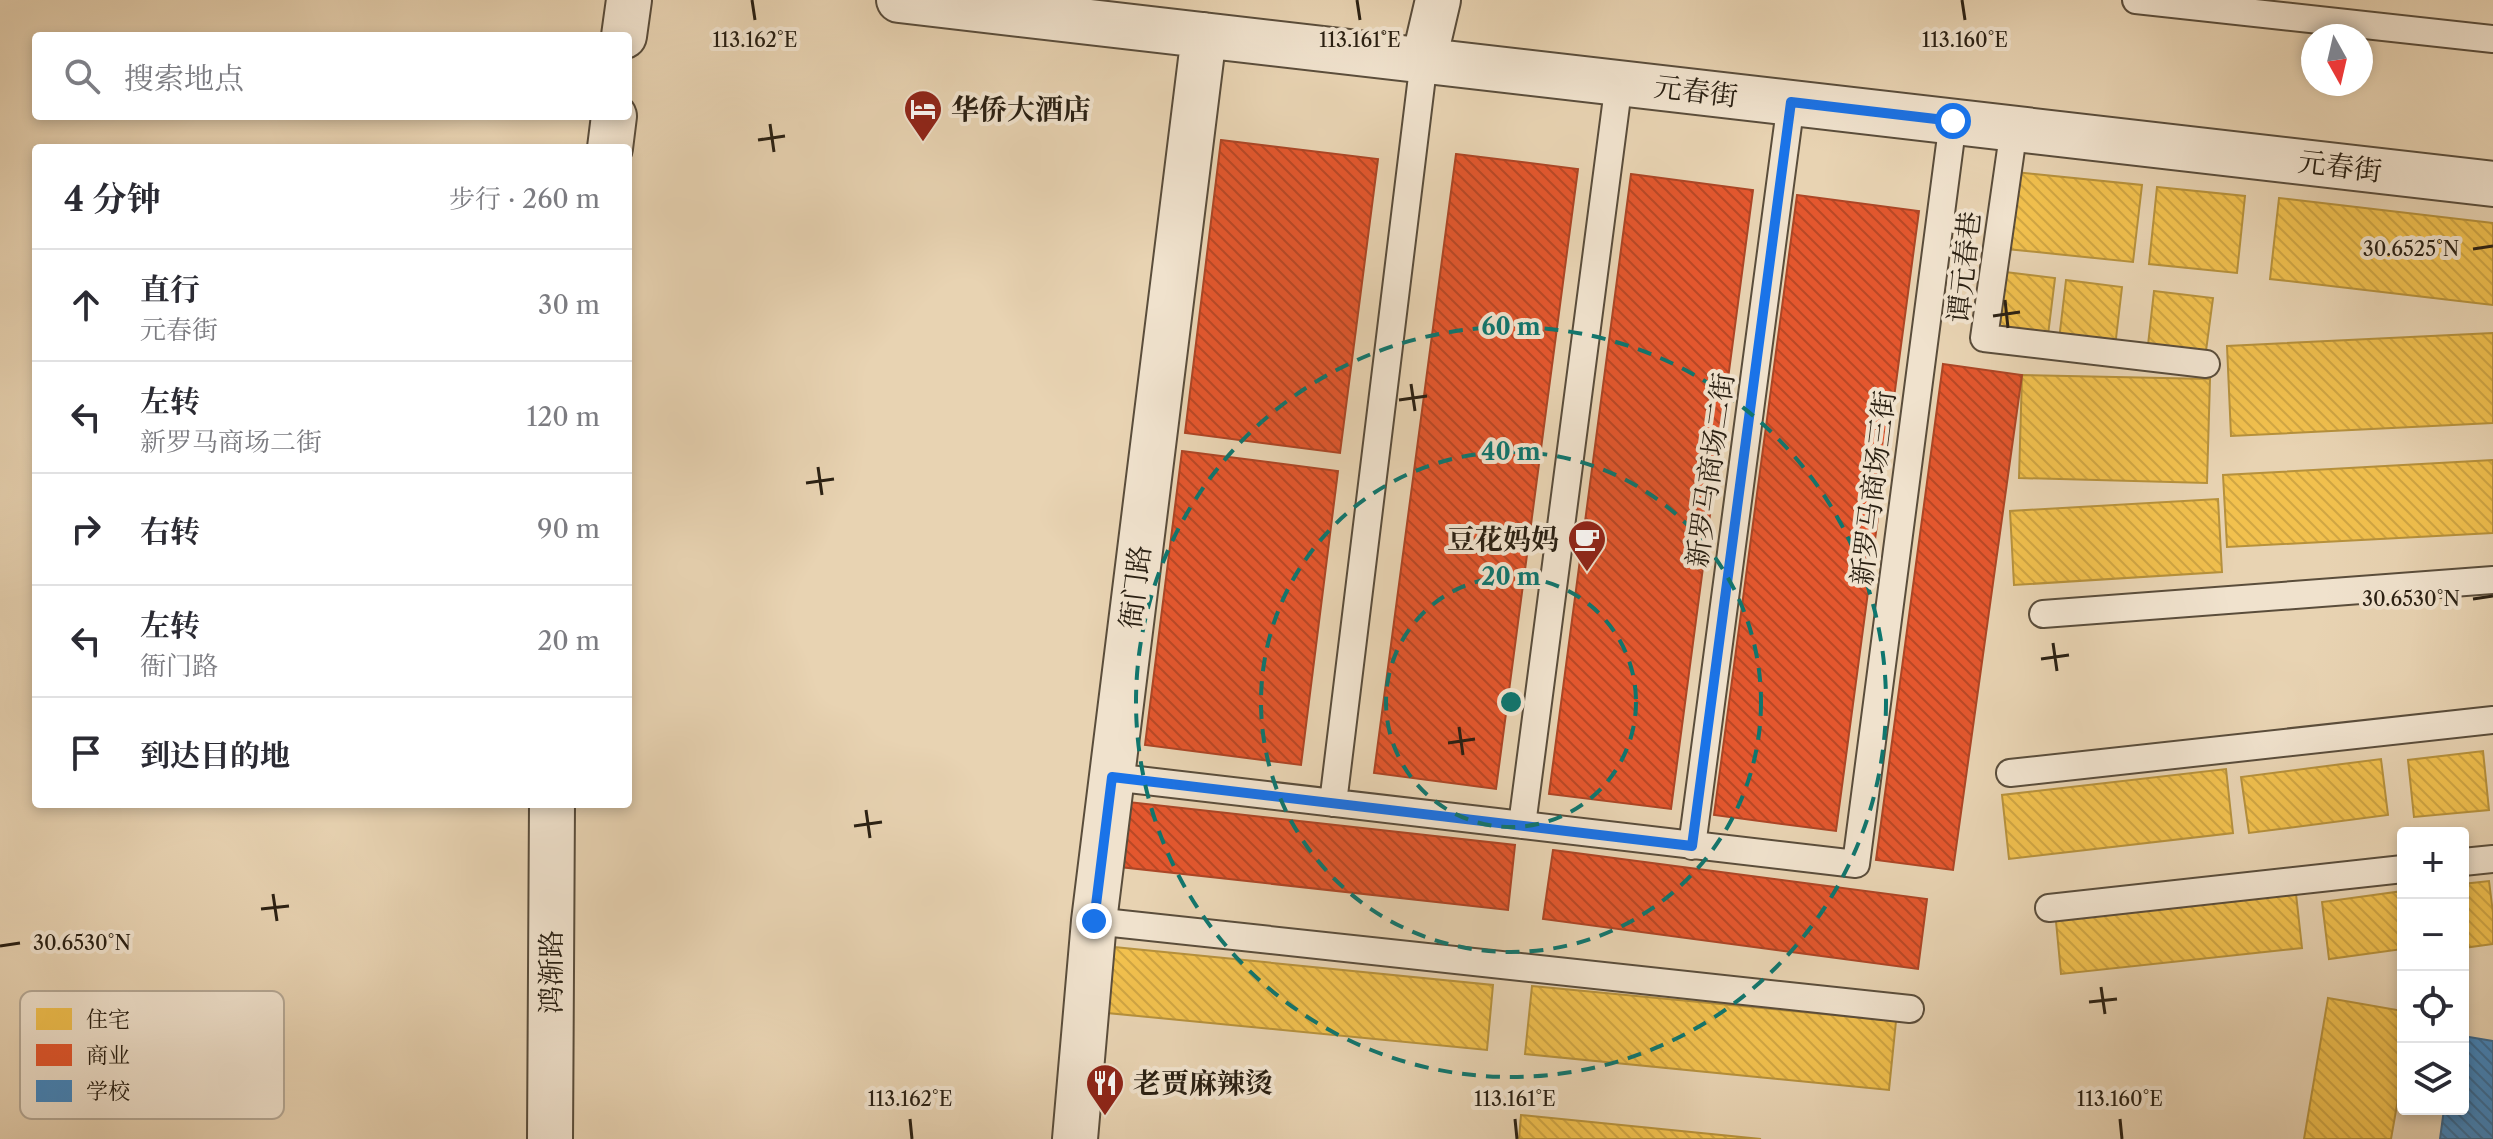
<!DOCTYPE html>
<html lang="zh">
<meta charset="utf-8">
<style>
body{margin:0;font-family:"Libre Caslon Text","Noto Serif SC",serif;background:#f7f7f7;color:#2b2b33}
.controls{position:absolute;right:24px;bottom:24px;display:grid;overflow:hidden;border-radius:8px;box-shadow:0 4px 12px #0003}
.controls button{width:72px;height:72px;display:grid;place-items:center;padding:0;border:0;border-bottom:2px solid #e1e1e2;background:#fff;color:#2b2b33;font:40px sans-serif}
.compass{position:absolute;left:2301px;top:24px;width:72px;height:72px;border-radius:50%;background:#fff;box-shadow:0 4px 12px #0003;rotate:172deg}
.stop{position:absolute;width:24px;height:24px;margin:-18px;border:6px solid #1a73e8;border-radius:50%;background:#fff}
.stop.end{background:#1a73e8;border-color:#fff;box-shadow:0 2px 8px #0008}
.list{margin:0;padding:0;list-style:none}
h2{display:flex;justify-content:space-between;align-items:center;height:104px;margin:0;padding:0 32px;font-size:34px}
h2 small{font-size:26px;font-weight:400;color:#7c7c81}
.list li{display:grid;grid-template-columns:52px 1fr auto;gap:24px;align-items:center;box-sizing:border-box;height:112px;padding:0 32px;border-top:2px solid #e1e1e2}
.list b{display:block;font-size:30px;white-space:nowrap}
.list p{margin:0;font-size:26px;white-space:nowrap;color:#7c7c81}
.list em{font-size:26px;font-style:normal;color:#7c7c81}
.icon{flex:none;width:44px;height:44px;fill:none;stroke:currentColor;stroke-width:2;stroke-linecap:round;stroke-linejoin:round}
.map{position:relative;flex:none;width:2493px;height:1139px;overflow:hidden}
.search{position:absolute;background:#fff;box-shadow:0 4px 12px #0003;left:32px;top:32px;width:600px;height:88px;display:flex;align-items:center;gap:20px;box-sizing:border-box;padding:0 28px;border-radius:8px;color:#7c7c81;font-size:30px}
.panel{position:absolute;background:#fff;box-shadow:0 4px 12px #0003;left:32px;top:144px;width:600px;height:664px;border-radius:8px}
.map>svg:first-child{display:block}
.homes{fill:url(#homes-back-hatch);stroke:#b6913c;stroke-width:2}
.shops{fill:url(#shops-back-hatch);stroke:#ac4626;stroke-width:2}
.schools{fill:url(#schools-back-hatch);stroke:#396990;stroke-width:2}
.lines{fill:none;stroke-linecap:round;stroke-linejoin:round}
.service-casing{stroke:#5a4d3b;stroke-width:30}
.minor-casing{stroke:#5a4d3b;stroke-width:48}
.tertiary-casing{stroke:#5a4d3b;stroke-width:48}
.service{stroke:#f0e2cd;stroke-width:26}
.minor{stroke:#f0e2cd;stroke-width:44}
.tertiary{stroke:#f0e2cd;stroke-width:44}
.route{stroke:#1a73e8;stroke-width:10}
.ticks{fill:none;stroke:#2a2013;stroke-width:3}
.ring{fill:none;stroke:#0f766e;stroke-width:4;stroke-dasharray:14 10}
.labels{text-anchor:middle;stroke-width:8;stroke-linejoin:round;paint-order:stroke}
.street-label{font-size:28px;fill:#2a2013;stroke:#f0e2cd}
.poi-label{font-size:28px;font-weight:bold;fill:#2a2013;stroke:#f0e2cd;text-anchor:start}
.key{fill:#f0e2cd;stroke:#b5a895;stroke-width:2}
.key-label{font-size:22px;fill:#2a2013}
.ticks-label{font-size:20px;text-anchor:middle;fill:#2a2013;stroke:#f0e2cd;stroke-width:8;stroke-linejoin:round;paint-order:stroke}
.centre{fill:#0f766e;stroke:#f0e2cd;stroke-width:4}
.ring-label{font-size:24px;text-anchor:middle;font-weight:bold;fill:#0f766e;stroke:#f0e2cd;stroke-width:8;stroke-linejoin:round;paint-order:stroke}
</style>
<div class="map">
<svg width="2493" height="1139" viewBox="0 0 2493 1139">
<defs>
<pattern id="homes-back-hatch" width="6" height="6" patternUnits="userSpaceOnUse" patternTransform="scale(2)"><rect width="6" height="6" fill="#f2c14e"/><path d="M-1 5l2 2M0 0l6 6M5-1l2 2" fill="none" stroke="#d0a643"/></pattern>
<pattern id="shops-back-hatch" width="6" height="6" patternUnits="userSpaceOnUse" patternTransform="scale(2)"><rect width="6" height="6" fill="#e4572e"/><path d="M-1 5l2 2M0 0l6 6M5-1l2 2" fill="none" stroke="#b94826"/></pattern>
<pattern id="schools-back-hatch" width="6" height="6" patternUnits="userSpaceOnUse" patternTransform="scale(2)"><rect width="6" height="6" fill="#3f88c5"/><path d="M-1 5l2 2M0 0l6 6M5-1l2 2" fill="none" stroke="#356f9f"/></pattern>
</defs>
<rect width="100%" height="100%" fill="#e8d3b2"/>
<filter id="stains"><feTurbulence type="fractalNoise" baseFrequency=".0025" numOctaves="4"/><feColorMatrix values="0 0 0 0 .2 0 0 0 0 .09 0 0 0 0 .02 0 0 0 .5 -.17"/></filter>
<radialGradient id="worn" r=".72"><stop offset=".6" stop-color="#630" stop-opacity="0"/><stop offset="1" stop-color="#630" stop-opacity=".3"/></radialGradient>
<!-- homes -->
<path class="homes" d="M 2015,172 L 2142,185 L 2133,262 L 2007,249 Z
M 2157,187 L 2245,196 L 2237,273 L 2149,264 Z
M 2279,198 L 2493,223 L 2493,305 L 2270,279 Z
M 1997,271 L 2055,278 L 2048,335 L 1990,328 Z
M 2066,280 L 2122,287 L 2115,347 L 2059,340 Z
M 2154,291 L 2213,298 L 2206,351 L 2148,345 Z
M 2493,333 L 2493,423 L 2231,436 L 2227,346 Z
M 2022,375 L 2210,379 L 2207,483 L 2019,478 Z
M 2493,460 L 2493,533 L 2227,547 L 2223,475 Z
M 2218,499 L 2222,572 L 2014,585 L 2010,511 Z
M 2483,751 L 2489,810 L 2414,817 L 2408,760 Z
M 2381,759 L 2388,815 L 2249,833 L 2241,777 Z
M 2226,769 L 2233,833 L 2009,859 L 2002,795 Z
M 2489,881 L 2493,913 L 2493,944 L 2463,948 L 2463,884 Z
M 2295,885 L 2302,948 L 2061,974 L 2055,911 Z
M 2403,891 L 2403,949 L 2329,959 L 2322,902 Z
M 1104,946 L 1493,985 L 1487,1050 L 1097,1012 Z
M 1532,986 L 1896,1021 L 1889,1090 L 1525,1054 Z
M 2328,998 L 2403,1011 L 2403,1071 L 2391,1139 L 2304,1139 Z
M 1521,1115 L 1761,1139 L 1519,1139 Z"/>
<!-- shops -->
<path class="shops" d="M 1221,140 L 1378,159 L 1340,453 L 1185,433 Z
M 1456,154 L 1578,169 L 1496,789 L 1374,773 Z
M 1631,174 L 1753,190 L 1671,809 L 1549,794 Z
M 1797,195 L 1919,211 L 1836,831 L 1714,815 Z
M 1943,364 L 2022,375 L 1953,870 L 1876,860 Z
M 1182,451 L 1338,471 L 1301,765 L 1145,745 Z
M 1128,802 L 1515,845 L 1508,910 L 1120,867 Z
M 1553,850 L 1927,899 L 1918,969 L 1543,919 Z"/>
<!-- schools -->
<path class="schools" d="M 2463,1036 L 2493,1041 L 2493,1139 L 2440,1139 L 2444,1109 L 2463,1109 Z"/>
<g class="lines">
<defs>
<path id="service" d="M 2136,0 L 2493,39
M 2014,128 L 1984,338 L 2206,364
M 2043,614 L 2493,580
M 2010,773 L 2493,720
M 1112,777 L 1856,864 L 1953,121
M 1333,803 L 1424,60
M 1522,825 L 1619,82
M 1692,846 L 1791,102
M 2463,862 L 2493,859
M 2049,908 L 2403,869
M 1094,921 L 1910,1009"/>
<path id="minor" d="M 899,0 L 2493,184
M 1424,60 L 1438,0
M 1075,1139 L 1094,921 L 1204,35"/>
<path id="tertiary" d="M 624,36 L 629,0
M 610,148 L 614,116
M 550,1139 L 552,804"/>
</defs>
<!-- service casing -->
<use href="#service" class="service-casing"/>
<!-- minor casing -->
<use href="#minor" class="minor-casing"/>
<!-- tertiary casing -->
<use href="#tertiary" class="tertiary-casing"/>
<!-- service -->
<use href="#service" class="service"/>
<!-- minor -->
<use href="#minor" class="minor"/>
<!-- tertiary -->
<use href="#tertiary" class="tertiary"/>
</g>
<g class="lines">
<!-- route -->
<path class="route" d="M 1094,921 L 1112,777 L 1692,846 L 1791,102 L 1953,121"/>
</g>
<!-- ticks -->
<path class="ticks" d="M 752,0 L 755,20M 1357,0 L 1360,20M 1962,0 L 1965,20M 770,124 L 774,152M 758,140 L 785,136M 2473,249 L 2493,246M 2005,300 L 2008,328M 1993,316 L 2020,312M 1411,384 L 1415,411M 1399,400 L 1427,396M 818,467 L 822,495M 806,483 L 834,479M 2473,599 L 2493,596M 2053,643 L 2057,671M 2041,659 L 2069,655M 1459,727 L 1463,755M 1448,743 L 1475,739M 866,810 L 870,838M 854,826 L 882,822M 273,894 L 277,921M 261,909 L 289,906M 0,946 L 20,943M 2101,987 L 2105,1014M 2089,1002 L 2117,999M 910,1119 L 912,1139M 1515,1119 L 1517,1139M 2120,1119 L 2122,1139"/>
<!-- distance rings -->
<g class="ring">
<circle cx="1511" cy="702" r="125"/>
<circle cx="1511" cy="702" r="250"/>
<circle cx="1511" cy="702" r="375"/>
</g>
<!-- icons -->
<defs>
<symbol id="hotel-pin" viewBox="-11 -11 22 30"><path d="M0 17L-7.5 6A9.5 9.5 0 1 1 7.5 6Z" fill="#8f2418" stroke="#f0e2cd"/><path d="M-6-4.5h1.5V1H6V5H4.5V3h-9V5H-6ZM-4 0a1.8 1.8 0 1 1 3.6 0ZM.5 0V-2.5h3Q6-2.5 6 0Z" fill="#fff"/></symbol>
<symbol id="cafe-pin" viewBox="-11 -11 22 30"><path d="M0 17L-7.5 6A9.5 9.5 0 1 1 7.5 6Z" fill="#8f2418" stroke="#f0e2cd"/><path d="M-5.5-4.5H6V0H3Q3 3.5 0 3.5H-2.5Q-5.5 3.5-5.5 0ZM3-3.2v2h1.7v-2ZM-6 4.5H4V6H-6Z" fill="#fff"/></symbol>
<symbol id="restaurant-pin" viewBox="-11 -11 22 30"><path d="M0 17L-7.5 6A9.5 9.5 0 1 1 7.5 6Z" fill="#8f2418" stroke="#f0e2cd"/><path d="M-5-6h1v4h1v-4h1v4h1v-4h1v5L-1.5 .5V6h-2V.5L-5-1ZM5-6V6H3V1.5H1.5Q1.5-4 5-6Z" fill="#fff"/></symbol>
</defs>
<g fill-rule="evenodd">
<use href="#hotel-pin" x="901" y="87" width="44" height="60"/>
<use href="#cafe-pin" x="1565" y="517" width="44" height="60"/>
<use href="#restaurant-pin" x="1083" y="1061" width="44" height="60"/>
</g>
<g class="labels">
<!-- street labels -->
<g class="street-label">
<text transform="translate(1696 91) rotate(7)" y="10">元春街</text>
<text transform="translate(2340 166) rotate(7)" y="10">元春街</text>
<text transform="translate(1964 267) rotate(-84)" y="10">谭元春巷</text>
<text transform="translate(1710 470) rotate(-82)" y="10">新罗马商场二街</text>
<text transform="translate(1873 488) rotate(-83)" y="10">新罗马商场三街</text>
<text transform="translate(1135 587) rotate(-83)" y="10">衙门路</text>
<text transform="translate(551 972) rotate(-90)" y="10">鸿渐路</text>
</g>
<!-- poi labels -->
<g class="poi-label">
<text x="951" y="119">华侨大酒店</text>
<text x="1559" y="549" text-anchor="end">豆花妈妈</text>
<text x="1133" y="1093">老贾麻辣烫</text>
</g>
</g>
<!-- legend -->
<rect x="20" y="991" width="264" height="128" rx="12" class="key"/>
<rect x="36" y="1008" width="36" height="22" fill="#f2c14e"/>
<rect x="36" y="1044" width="36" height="22" fill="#e4572e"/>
<rect x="36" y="1080" width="36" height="22" fill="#3f88c5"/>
<g class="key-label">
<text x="86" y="1027">住宅</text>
<text x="86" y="1063">商业</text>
<text x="86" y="1099">学校</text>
</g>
<g class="ticks-label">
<text x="755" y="47">113.162°E</text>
<text x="1360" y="47">113.161°E</text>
<text x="1965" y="47">113.160°E</text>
<text x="2411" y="256">30.6525°N</text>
<text x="2411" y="606">30.6530°N</text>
<text x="82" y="950">30.6530°N</text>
<text x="910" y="1106">113.162°E</text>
<text x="1515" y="1106">113.161°E</text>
<text x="2120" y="1106">113.160°E</text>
</g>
<circle cx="1511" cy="702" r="12" class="centre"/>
<g class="ring-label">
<text x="1511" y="335">60 m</text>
<text x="1511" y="460">40 m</text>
<text x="1511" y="585">20 m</text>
</g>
<rect width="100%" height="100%" filter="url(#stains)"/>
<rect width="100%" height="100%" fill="url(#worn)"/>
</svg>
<div class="controls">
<button>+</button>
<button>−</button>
<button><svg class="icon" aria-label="locate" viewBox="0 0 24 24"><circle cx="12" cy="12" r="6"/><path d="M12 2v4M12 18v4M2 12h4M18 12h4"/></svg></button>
<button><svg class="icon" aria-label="layers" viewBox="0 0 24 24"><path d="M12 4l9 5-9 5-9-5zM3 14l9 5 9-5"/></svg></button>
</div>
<svg class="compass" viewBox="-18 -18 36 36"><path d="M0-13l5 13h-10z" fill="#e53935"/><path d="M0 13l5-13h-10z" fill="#7c7c81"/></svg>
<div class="stop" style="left:1953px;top:121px"></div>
<div class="stop end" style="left:1094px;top:921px"></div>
<div class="search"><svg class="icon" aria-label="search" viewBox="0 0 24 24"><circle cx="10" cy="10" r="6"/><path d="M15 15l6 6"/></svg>搜索地点</div>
<section class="panel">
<h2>4 分钟<small>步行 · 260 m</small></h2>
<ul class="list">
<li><svg class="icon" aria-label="ahead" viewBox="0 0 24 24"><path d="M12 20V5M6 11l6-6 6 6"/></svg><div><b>直行</b><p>元春街</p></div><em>30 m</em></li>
<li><svg class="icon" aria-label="left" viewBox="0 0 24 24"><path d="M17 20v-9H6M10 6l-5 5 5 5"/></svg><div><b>左转</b><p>新罗马商场二街</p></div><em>120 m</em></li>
<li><svg class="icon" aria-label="right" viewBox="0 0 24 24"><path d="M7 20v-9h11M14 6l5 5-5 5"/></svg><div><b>右转</b></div><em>90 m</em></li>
<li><svg class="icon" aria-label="left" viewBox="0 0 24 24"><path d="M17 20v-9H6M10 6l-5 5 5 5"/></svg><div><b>左转</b><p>衙门路</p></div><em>20 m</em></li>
<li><svg class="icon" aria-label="arrive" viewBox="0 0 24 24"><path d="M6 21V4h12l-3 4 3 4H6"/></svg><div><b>到达目的地</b></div></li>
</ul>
</section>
</div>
